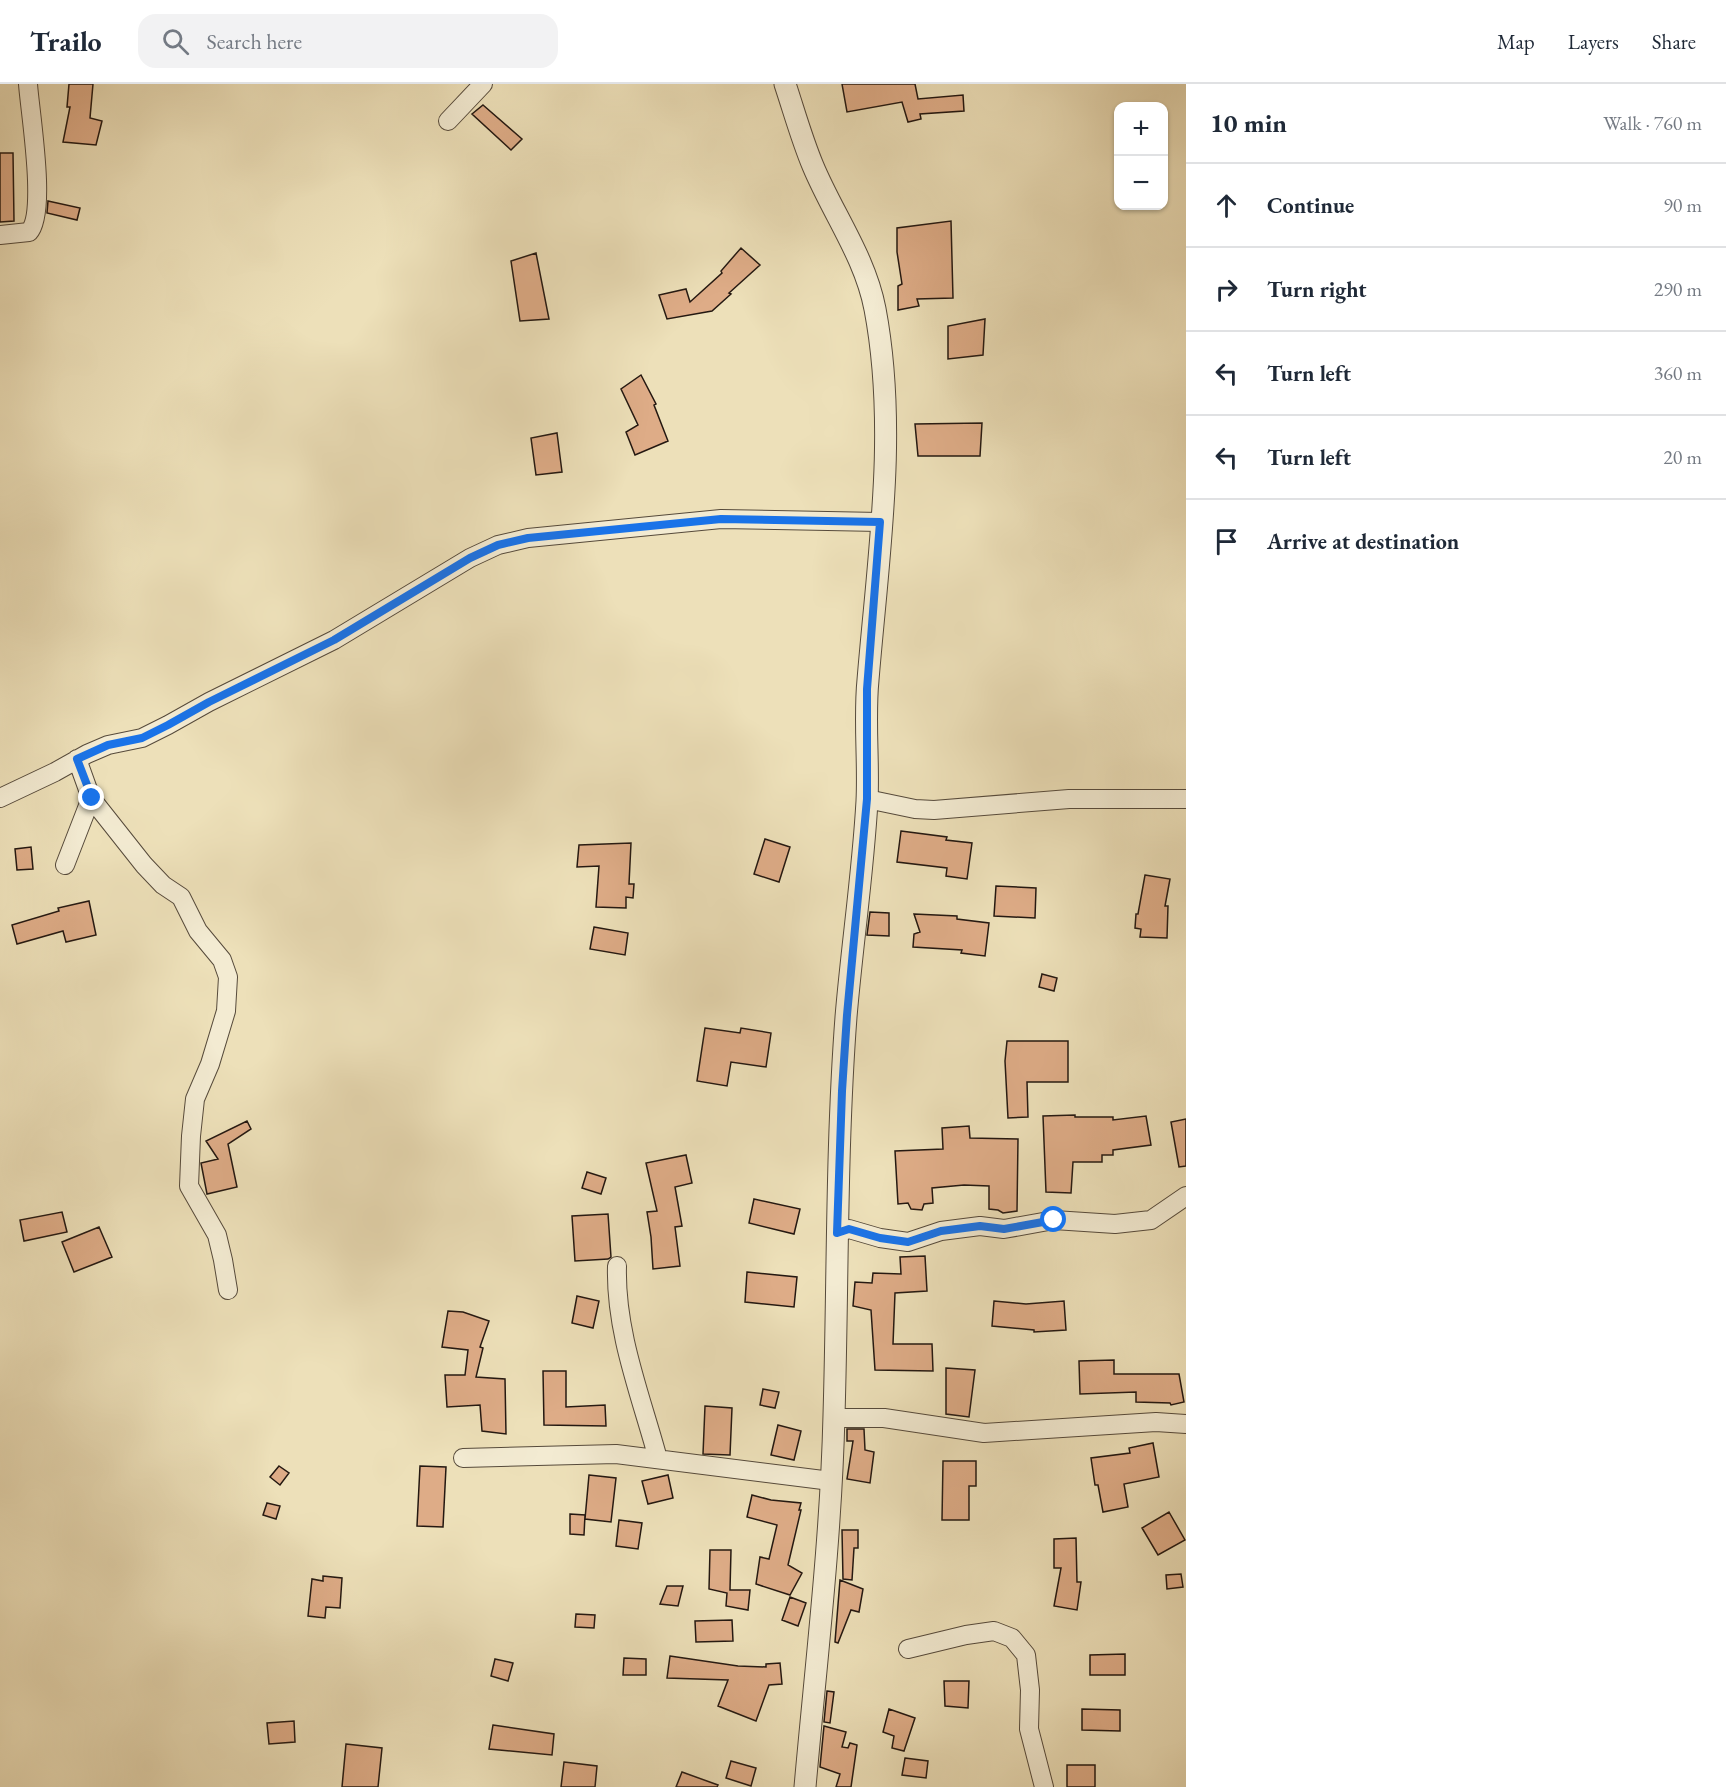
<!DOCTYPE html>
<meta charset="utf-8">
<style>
body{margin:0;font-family:"EB Garamond",serif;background:#f2f2f3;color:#1f2937}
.controls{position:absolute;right:18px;top:18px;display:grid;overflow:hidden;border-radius:12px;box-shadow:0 2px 4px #0004}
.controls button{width:54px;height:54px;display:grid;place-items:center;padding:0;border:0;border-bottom:2px solid #e0e1e3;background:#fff;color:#1f2937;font:30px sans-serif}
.stop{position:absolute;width:18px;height:18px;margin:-14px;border:4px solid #1a73e8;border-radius:50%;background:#fff}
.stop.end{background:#1a73e8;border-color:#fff;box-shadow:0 2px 6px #0008}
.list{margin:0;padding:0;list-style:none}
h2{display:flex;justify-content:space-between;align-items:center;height:78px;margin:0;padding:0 24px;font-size:26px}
h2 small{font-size:20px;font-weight:400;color:#747a83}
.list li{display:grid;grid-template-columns:39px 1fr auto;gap:18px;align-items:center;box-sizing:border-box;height:84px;padding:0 24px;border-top:2px solid #e0e1e3}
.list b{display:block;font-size:22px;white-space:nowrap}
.list em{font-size:20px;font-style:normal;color:#747a83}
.icon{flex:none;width:33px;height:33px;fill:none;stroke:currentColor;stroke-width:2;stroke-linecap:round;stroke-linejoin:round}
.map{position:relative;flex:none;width:1186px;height:1703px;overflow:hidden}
header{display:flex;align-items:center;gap:36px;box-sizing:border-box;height:84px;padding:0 30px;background:#fff;border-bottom:2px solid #e0e1e3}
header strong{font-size:28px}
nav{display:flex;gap:33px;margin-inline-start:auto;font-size:21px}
.search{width:420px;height:54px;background:#f2f2f3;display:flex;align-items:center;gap:15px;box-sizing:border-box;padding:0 21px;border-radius:18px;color:#747a83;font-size:22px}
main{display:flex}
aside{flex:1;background:#fff}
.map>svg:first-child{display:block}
.building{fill:#deac87;stroke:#241811;stroke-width:1.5}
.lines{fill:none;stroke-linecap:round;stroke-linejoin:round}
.minor-casing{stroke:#564a3b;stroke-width:20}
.tertiary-casing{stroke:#564a3b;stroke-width:23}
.minor{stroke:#f3ebd2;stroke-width:18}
.tertiary{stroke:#f3ebd2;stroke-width:21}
.route{stroke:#1a73e8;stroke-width:8}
</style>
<header>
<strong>Trailo</strong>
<div class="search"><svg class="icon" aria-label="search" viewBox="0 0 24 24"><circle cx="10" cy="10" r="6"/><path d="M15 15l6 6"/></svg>Search here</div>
<nav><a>Map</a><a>Layers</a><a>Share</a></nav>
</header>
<main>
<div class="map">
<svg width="1186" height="1703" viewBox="0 0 1186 1703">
<rect width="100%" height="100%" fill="#ede0b9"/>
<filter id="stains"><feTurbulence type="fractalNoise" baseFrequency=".00333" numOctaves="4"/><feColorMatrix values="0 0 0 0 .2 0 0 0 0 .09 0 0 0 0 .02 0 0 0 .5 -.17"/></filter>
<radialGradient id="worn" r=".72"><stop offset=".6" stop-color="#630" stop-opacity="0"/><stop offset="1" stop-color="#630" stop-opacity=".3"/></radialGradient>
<!-- building -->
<path class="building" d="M 69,0 L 93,0 L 90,34 L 102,37 L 96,61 L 63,58 L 70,23 L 67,23 Z
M 842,0 L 915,0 L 918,15 L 963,11 L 964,27 L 920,30 L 921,35 L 908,38 L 902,18 L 847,28 Z
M 483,21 L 522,55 L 511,66 L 472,30 Z
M 0,69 L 13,69 L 14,137 L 0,138 Z
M 48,117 L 80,124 L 77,136 L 47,129 Z
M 951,137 L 953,214 L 917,215 L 919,222 L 898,226 L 898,202 L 902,200 L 897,168 L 897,144 Z
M 741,164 L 760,181 L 729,209 L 731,210 L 712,227 L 667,235 L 659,211 L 686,205 L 690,218 L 722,189 L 721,187 Z
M 536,169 L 549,235 L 520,237 L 511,177 Z
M 985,235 L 983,271 L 948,275 L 948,242 Z
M 641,291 L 656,320 L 654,321 L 668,357 L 635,371 L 626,348 L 638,341 L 621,305 Z
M 982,339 L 980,372 L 918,372 L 915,340 Z
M 557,349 L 562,388 L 536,391 L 531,354 Z
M 901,747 L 947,753 L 946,756 L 972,759 L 967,795 L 946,792 L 947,784 L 897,778 Z
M 765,755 L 790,763 L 779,798 L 754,790 Z
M 631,759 L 629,800 L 634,800 L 633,814 L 626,813 L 626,824 L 596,823 L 599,782 L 577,783 L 579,761 Z
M 31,763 L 33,785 L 17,786 L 15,765 Z
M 1145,791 L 1170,795 L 1165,822 L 1168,822 L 1167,854 L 1140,853 L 1141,845 L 1135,844 L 1136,830 L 1138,830 Z
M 996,802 L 1036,804 L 1035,834 L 994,832 Z
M 89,817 L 96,851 L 66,858 L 63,847 L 17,860 L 12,841 L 59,827 L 58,824 Z
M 870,828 L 889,829 L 889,852 L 867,851 Z
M 914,830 L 957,832 L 957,835 L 989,839 L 985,872 L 961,869 L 962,866 L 913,863 L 914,850 L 920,848 Z
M 594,843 L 628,849 L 625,871 L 590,865 Z
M 1042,890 L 1057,894 L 1054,907 L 1039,903 Z
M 705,944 L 740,949 L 741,944 L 771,949 L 766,983 L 731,978 L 727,1002 L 697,997 Z
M 1007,957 L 1068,957 L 1068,998 L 1027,998 L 1028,1033 L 1008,1034 L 1005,977 Z
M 1075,1031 L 1075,1033 L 1113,1033 L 1113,1036 L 1146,1032 L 1151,1061 L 1113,1066 L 1113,1071 L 1102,1071 L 1102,1078 L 1073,1078 L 1071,1109 L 1046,1108 L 1043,1032 Z
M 1186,1035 L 1186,1082 L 1179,1083 L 1171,1038 Z
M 247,1037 L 251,1045 L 228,1060 L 237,1103 L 207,1110 L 201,1079 L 218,1075 L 206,1057 Z
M 969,1042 L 970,1054 L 1018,1055 L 1017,1127 L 1003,1129 L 998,1126 L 989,1125 L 989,1102 L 964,1101 L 932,1104 L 933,1119 L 924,1120 L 922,1126 L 911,1125 L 908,1119 L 898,1120 L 895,1067 L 943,1065 L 942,1044 Z
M 686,1071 L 692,1099 L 675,1103 L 682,1142 L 675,1143 L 680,1182 L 653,1185 L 651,1153 L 647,1128 L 657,1127 L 646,1079 Z
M 587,1088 L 606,1094 L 601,1110 L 582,1104 Z
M 754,1115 L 800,1125 L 794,1150 L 749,1139 Z
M 62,1128 L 67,1148 L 24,1157 L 20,1136 Z
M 608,1130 L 611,1173 L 608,1175 L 575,1177 L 572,1132 Z
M 99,1143 L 112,1173 L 74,1188 L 62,1158 Z
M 925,1172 L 927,1207 L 895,1209 L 893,1260 L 932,1260 L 933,1287 L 875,1286 L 871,1226 L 853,1222 L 855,1198 L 872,1199 L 873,1189 L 901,1190 L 900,1173 Z
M 747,1188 L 797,1193 L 794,1223 L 745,1218 Z
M 577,1212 L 599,1217 L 593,1244 L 572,1239 Z
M 994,1217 L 1026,1220 L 1064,1217 L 1066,1246 L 1034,1248 L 1034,1246 L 992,1242 Z
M 448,1227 L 463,1228 L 489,1237 L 480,1263 L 483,1264 L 476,1293 L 505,1295 L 506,1350 L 482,1347 L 480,1321 L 447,1323 L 445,1291 L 465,1291 L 468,1266 L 442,1263 Z
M 1114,1276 L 1114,1290 L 1179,1290 L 1184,1318 L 1171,1321 L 1170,1319 L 1136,1318 L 1136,1308 L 1080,1310 L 1079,1277 Z
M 946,1284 L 975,1286 L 969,1333 L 946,1330 Z
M 543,1287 L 566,1287 L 566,1323 L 605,1321 L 606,1342 L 544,1341 Z
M 763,1305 L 779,1308 L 775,1324 L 760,1321 Z
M 705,1322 L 732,1324 L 730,1371 L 703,1370 Z
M 778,1341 L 801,1347 L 794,1376 L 771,1371 Z
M 847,1345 L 864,1345 L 865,1366 L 874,1368 L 870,1399 L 847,1395 L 853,1357 L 847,1357 Z
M 1153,1359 L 1159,1393 L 1124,1400 L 1128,1423 L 1103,1428 L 1098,1401 L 1095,1401 L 1091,1374 L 1130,1369 L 1129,1364 Z
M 943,1377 L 976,1377 L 976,1402 L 969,1402 L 969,1436 L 942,1436 Z
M 279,1382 L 289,1389 L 280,1401 L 270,1393 Z
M 420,1382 L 446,1383 L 443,1443 L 417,1442 Z
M 589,1391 L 616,1394 L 611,1438 L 585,1435 Z
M 668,1391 L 673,1414 L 648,1420 L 642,1397 Z
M 752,1411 L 771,1416 L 801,1419 L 799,1426 L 801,1426 L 788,1481 L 802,1489 L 790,1511 L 756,1500 L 760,1473 L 769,1475 L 777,1441 L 747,1433 Z
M 267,1419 L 280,1422 L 276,1435 L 263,1431 Z
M 1169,1428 L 1185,1456 L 1158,1471 L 1142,1444 Z
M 570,1430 L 585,1431 L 584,1451 L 570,1450 Z
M 619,1436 L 642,1439 L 638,1465 L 616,1462 Z
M 842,1446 L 858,1446 L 858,1464 L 854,1464 L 852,1496 L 843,1495 Z
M 1076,1454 L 1077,1498 L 1081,1498 L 1077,1526 L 1054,1522 L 1061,1484 L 1054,1484 L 1054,1455 Z
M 710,1466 L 731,1466 L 730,1506 L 750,1506 L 748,1526 L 726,1522 L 727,1509 L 709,1505 Z
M 1181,1490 L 1183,1503 L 1167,1505 L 1166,1491 Z
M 323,1492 L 342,1494 L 340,1524 L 326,1523 L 325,1534 L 308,1532 L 312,1495 L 323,1497 Z
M 840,1496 L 863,1505 L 859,1528 L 851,1526 L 838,1559 L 835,1558 Z
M 667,1502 L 683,1502 L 678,1522 L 660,1520 Z
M 790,1513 L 806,1519 L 798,1542 L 782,1536 Z
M 576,1530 L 595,1531 L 594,1544 L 575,1543 Z
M 732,1536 L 733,1557 L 696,1558 L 695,1537 Z
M 1125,1570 L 1125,1591 L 1090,1591 L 1090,1571 Z
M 670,1572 L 738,1582 L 766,1583 L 766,1580 L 780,1579 L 782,1600 L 769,1601 L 756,1637 L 718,1622 L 728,1596 L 667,1594 Z
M 624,1574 L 646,1575 L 646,1591 L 623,1591 Z
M 495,1575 L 513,1579 L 508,1597 L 491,1592 Z
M 944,1597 L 969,1597 L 968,1624 L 945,1622 Z
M 827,1607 L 834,1608 L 830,1639 L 824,1638 Z
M 889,1625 L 915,1634 L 904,1667 L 892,1664 L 894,1652 L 883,1648 Z
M 1082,1625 L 1120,1626 L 1120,1647 L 1082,1646 Z
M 294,1637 L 295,1658 L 269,1660 L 267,1639 Z
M 493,1641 L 554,1650 L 552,1671 L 489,1665 Z
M 824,1642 L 846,1648 L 842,1663 L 848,1664 L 850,1659 L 857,1661 L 851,1703 L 836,1703 L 840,1690 L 820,1683 Z
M 346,1660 L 382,1664 L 378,1703 L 342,1703 Z
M 905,1674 L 928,1677 L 926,1694 L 902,1691 Z
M 731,1677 L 756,1684 L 751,1702 L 726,1694 Z
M 564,1678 L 597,1682 L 595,1703 L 561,1703 Z
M 1067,1681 L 1095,1681 L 1095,1703 L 1067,1703 Z
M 682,1688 L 718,1701 L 717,1703 L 676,1703 Z"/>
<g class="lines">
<defs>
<path id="minor" d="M 448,37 L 483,0
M 0,151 L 29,148 C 47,129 30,29 28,0
M 0,714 L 55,688 L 87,670 L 108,661 L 142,654 L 168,641 L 209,618 L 334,556 L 470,474 L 498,461 L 528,454 L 721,435 L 880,438
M 91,714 L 144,781 L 163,801 L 181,813 L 198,847 L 222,876 L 228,893 L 226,927 L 210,980 L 195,1015 L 191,1052 L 189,1102 L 217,1151 L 223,1176 L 228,1206
M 867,715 L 915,725 L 934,726 L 1069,715 L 1186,715
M 65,781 L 91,714 L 77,675
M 837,1149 L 849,1145 L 880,1154 L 908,1158 L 941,1147 L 980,1142 L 1004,1145 L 1054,1136 L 1115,1140 L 1151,1136 L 1186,1112
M 617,1182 C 615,1248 641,1312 658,1375
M 834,1334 L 884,1334 L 984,1349 L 1156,1338 L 1186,1340
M 463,1374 L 616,1370 L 831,1397
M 908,1565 L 966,1551 L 994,1547 L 1012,1554 L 1026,1571 L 1030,1606 L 1029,1645 L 1044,1703"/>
<path id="tertiary" d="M 785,0 C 794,27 802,56 813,82 C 833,130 865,173 875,225 C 898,347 878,473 868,596 C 864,636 869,677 867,717 C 863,789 852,861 846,933 C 836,1066 838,1199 834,1331 C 831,1456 816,1579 805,1703"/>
</defs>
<!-- minor casing -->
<use href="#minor" class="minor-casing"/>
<!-- tertiary casing -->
<use href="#tertiary" class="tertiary-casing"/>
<!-- minor -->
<use href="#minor" class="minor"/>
<!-- tertiary -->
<use href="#tertiary" class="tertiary"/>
</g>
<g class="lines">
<!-- route -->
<path class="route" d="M 92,714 L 77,675 L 108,661 L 142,654 L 168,641 L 209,618 L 334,556 L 470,474 L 498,461 L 528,454 L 721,435 L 880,438 L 867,605 L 867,715 L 847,931 L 842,1007 L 837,1149 L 849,1145 L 880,1154 L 908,1158 L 941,1147 L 980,1142 L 1004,1145 L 1054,1136"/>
</g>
<rect width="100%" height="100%" filter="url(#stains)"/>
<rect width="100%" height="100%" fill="url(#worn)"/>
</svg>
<div class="controls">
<button>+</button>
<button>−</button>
</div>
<div class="stop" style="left:1054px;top:1136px"></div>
<div class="stop end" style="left:92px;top:714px"></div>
</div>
<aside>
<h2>10 min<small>Walk · 760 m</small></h2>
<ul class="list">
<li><svg class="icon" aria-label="ahead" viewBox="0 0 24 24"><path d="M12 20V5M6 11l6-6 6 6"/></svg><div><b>Continue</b></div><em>90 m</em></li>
<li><svg class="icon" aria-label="right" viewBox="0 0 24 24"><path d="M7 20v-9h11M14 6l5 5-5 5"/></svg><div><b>Turn right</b></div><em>290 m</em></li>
<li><svg class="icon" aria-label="left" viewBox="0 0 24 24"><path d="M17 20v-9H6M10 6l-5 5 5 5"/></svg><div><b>Turn left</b></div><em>360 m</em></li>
<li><svg class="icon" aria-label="left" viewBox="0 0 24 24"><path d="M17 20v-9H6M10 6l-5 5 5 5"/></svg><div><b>Turn left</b></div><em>20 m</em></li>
<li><svg class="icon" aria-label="arrive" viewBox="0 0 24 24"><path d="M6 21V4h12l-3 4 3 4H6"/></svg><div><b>Arrive at destination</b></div></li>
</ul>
</aside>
</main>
